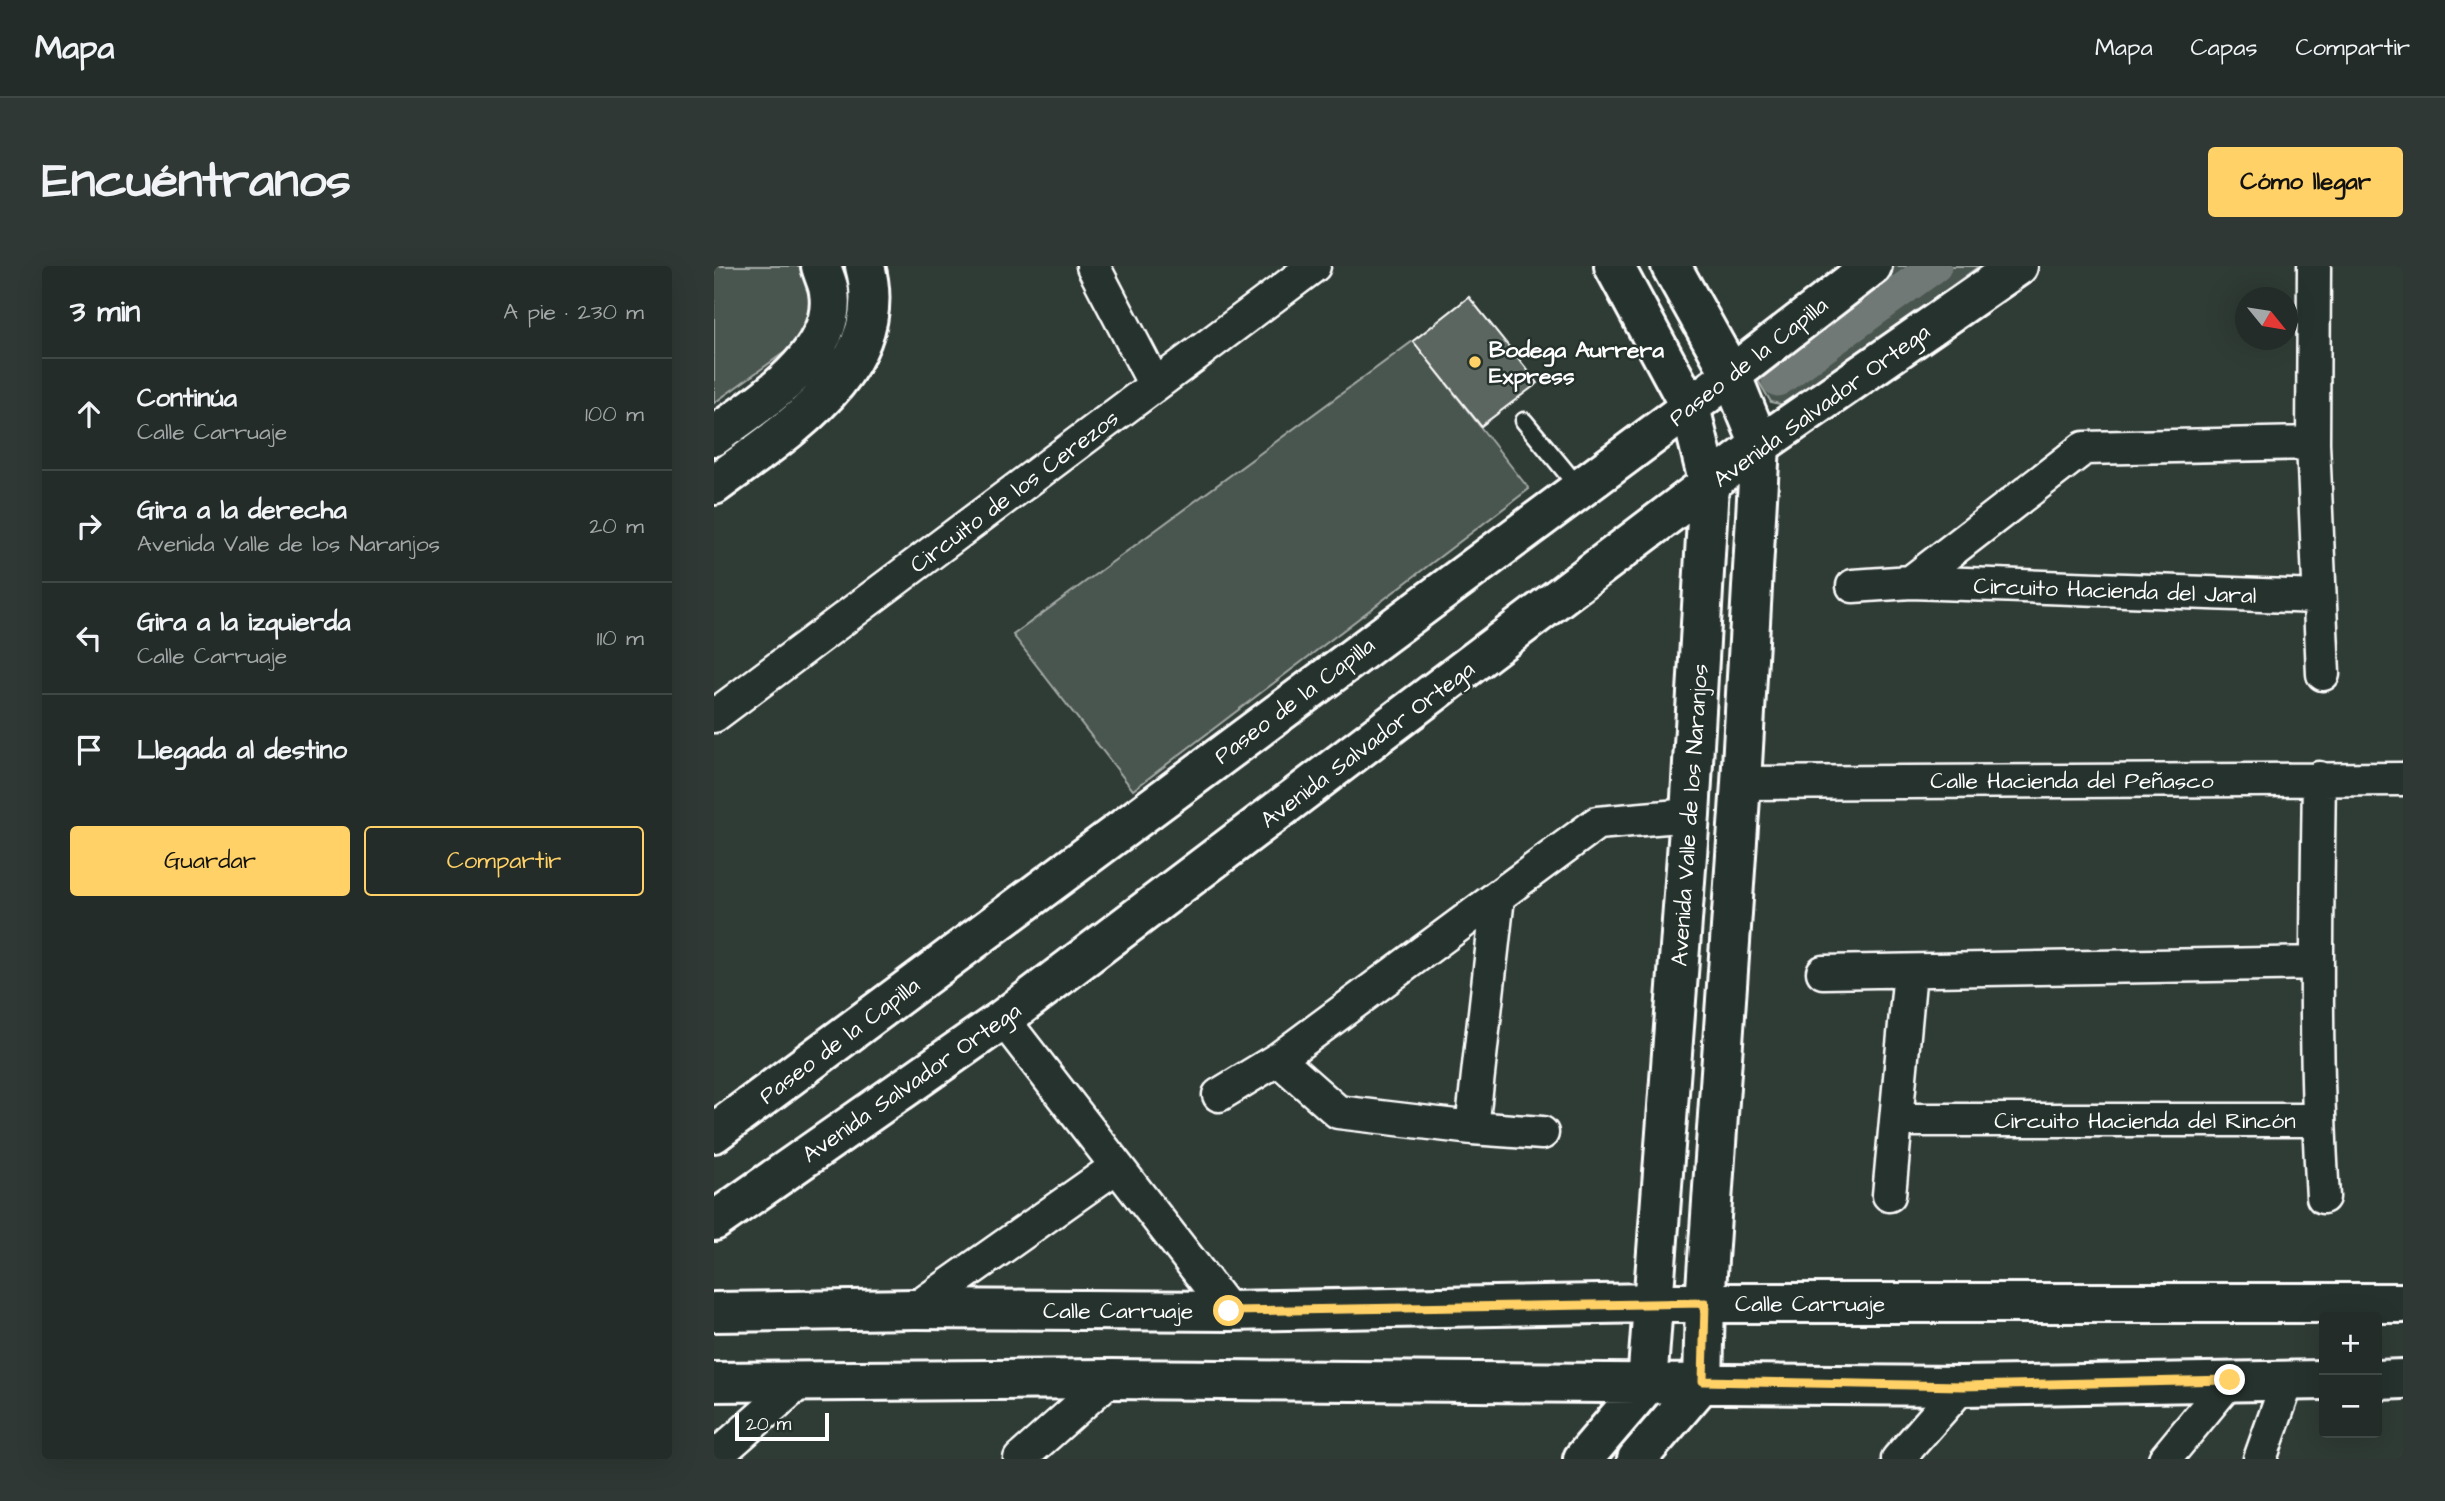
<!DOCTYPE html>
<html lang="es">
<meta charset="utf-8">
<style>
body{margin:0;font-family:"Architects Daughter",sans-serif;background:#2f3834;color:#f1f3f6}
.controls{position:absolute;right:21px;bottom:21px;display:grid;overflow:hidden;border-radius:7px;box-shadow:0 7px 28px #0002}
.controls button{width:63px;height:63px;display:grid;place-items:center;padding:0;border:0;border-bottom:2px solid #404845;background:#232c28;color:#f1f3f6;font:35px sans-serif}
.compass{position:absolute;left:1521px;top:21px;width:63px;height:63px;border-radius:50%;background:#232c28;box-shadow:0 7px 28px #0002;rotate:120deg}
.scale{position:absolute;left:21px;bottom:18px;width:94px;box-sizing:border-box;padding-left:7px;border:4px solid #fff;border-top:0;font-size:19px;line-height:24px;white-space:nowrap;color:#fff;-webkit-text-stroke:5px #26332d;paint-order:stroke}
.stop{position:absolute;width:21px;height:21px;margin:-16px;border:5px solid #ffd166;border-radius:50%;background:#fff}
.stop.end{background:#ffd166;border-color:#fff;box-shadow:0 2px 7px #0008}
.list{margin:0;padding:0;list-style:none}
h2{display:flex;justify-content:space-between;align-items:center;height:91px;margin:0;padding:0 28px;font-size:30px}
h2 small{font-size:23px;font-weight:400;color:#a3a7a8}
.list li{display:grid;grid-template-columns:46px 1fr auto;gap:21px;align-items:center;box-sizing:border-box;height:112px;padding:0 28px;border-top:2px solid #404845}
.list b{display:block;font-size:26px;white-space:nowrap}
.list p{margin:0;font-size:23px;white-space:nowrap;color:#a3a7a8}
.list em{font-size:23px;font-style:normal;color:#a3a7a8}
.actions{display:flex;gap:14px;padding:21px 28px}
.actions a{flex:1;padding:16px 0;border:2px solid #ffd166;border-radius:7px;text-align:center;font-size:24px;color:#ffd166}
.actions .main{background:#ffd166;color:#111}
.icon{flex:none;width:38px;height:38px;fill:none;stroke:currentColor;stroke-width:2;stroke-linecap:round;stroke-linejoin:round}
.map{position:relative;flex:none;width:1689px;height:1193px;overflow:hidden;border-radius:7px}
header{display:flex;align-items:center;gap:42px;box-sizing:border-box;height:98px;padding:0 35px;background:#232c28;border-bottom:2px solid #404845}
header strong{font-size:33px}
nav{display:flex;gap:38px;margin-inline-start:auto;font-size:24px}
.intro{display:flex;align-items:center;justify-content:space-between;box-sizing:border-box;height:168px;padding:0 42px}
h1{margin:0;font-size:49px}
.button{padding:18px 32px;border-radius:7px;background:#ffd166;color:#111;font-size:24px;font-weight:700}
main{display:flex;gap:42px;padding:0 42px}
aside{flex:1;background:#232c28;border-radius:7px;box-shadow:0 7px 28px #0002}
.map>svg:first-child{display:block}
.green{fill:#4a544f;stroke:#a4aaa7;stroke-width:2}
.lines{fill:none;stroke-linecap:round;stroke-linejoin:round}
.canal{stroke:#707975;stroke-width:33}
.building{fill:#5b6661;stroke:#fff;stroke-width:2}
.service-casing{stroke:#fff;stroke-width:21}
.minor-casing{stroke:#fff;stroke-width:37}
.tertiary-casing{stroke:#fff;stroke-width:44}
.secondary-casing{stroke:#fff;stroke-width:44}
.service{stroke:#26332d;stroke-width:16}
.minor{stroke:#26332d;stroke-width:32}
.tertiary{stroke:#26332d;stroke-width:38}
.secondary{stroke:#26332d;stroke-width:38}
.route{stroke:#ffd166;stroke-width:9}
.poi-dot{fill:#ffd166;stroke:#26332d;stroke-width:2.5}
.labels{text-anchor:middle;stroke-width:5;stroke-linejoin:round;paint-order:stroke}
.poi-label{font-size:23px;font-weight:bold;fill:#fff;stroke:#26332d;text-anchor:start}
.street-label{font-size:23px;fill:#fff;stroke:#26332d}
</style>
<header>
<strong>Mapa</strong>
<nav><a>Mapa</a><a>Capas</a><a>Compartir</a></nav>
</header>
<div class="intro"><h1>Encuéntranos</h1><a class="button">Cómo llegar</a></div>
<main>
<aside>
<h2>3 min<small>A pie · 230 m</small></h2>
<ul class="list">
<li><svg class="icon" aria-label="ahead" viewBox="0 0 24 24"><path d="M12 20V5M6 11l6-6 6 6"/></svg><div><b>Continúa</b><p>Calle Carruaje</p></div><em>100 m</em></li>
<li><svg class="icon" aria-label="right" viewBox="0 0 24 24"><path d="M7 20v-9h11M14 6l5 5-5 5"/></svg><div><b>Gira a la derecha</b><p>Avenida Valle de los Naranjos</p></div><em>20 m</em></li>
<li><svg class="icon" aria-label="left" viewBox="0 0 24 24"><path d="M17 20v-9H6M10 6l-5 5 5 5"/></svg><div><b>Gira a la izquierda</b><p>Calle Carruaje</p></div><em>110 m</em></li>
<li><svg class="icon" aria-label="arrive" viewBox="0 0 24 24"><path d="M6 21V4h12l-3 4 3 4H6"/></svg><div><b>Llegada al destino</b></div></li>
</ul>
<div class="actions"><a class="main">Guardar</a><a>Compartir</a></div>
</aside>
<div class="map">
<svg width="1689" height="1193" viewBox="0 0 1689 1193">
<rect width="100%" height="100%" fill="#2f3b35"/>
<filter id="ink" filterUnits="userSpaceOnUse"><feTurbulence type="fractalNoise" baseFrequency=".0143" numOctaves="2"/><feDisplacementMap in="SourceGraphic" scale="14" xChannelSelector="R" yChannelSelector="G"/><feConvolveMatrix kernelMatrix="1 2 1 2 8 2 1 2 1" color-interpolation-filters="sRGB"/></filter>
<g filter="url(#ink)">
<!-- green -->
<path class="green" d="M 0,0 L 101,0 L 93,70 L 0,137 Z
M 1176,0 L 1265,0 L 1075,140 L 1057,136 L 1042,111 Z
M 699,75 L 815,223 L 419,524 L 299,369 Z"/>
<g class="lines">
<!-- canal -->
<path class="canal" d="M 1064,114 L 1221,0"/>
</g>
<!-- building -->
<path class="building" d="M 755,31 L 824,117 L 767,160 L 699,75 Z"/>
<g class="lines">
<defs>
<path id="service" d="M 810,155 L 865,222"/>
<path id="minor" d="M 379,0 L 441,119
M 1600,0 L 1599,177 L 1609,408
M 1197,316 L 1370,182 L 1599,177
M 1139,320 L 1197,316 L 1604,331
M 0,450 L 600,0
M 1605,512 C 1603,652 1600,792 1609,931
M 1027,517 L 1689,513
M 1109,706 L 1603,697
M 289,753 L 515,1045
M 564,793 L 624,846 L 758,862 L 784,631
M 505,829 L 564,793 L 883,557 L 976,549
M 1184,854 L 1604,854
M 758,862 L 828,867
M 1175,929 L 1196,705
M 201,1043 L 402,901
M 0,1192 L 86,1116
M 306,1193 L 396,1113
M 1184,1193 L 1248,1120
M 1451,1193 L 1516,1114
M 1546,1193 L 1574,1114"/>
<path id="tertiary" d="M 900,0 L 976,141 L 995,219 L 976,549 L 933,1118
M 0,170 C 43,138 125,89 115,26 C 114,17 109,8 107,0
M 0,219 C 69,167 179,103 151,0
M 0,1046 L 201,1043 L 515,1045 L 940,1037 L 1689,1037
M 1663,1114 L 1689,1113
M 0,1116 L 396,1113 L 1248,1120 L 1610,1114
M 869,1193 L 933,1118
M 923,1193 L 989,1116 L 991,1037 L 1027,517 L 1046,179 L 1017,108 L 957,0"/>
<path id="secondary" d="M 0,867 L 976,141 L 1158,0
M 0,955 L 289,753 L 1046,179 L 1304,0"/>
</defs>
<!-- service casing -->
<use href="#service" class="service-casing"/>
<!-- minor casing -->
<use href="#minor" class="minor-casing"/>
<!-- tertiary casing -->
<use href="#tertiary" class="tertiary-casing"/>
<!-- secondary casing -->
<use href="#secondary" class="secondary-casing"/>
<!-- service -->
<use href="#service" class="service"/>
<!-- minor -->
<use href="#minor" class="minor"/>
<!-- tertiary -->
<use href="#tertiary" class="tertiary"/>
<!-- secondary -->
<use href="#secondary" class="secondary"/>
</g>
</g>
<g class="lines" filter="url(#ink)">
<!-- route -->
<path class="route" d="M 515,1045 L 991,1037 L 989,1115 L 1248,1120 L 1516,1114"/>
</g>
<!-- markers -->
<circle class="poi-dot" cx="761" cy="96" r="7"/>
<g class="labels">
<!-- poi labels -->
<g class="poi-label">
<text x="775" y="91">Bodega Aurrera<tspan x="775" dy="26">Express</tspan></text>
</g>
<!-- street labels -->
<g class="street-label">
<text transform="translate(1034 95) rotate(-38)" y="8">Paseo de la Capilla</text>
<text transform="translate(1107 139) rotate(-36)" y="8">Avenida Salvador Ortega</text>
<text transform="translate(300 225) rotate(-37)" y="8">Circuito de los Cerezos</text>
<text transform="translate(1401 324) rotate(2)" y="8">Circuito Hacienda del Jaral</text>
<text transform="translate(580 434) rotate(-37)" y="8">Paseo de la Capilla</text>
<text transform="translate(653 478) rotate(-37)" y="8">Avenida Salvador Ortega</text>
<text x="1358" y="522">Calle Hacienda del Peñasco</text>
<text transform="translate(975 549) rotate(-86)" y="8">Avenida Valle de los Naranjos</text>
<text transform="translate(125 774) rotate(-37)" y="8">Paseo de la Capilla</text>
<text transform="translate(197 816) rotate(-35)" y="8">Avenida Salvador Ortega</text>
<text x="1431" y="862">Circuito Hacienda del Rincón</text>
<text x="1096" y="1045">Calle Carruaje</text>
<text x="404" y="1052">Calle Carruaje</text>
</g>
</g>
</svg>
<div class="controls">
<button>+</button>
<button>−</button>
</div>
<svg class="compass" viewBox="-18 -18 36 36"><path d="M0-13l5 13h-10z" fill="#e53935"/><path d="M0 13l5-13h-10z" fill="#a3a7a8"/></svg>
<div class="scale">20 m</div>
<div class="stop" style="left:515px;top:1045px"></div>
<div class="stop end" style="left:1516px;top:1114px"></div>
</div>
</main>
